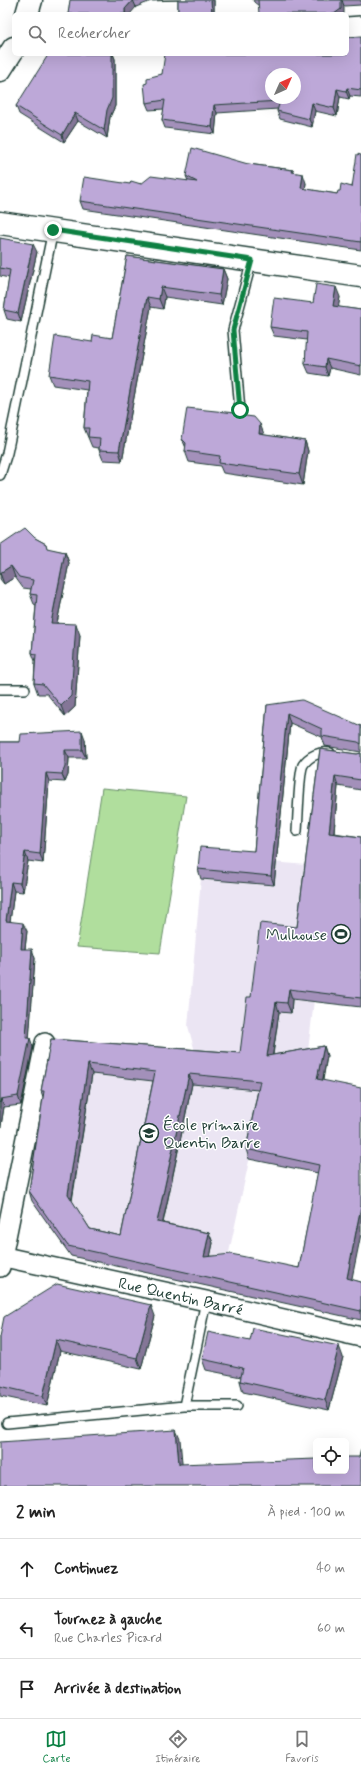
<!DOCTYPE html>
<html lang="fr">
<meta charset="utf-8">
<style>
body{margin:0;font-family:Mynerve,sans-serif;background:#f6f6f6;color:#222}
.controls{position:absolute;right:12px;bottom:12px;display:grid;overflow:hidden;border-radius:6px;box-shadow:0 4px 16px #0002}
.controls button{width:36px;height:36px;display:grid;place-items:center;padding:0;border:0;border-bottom:1px solid #e0e0e0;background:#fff;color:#222;font:20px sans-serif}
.compass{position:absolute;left:265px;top:68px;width:36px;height:36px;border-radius:50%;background:#fff;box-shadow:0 4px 16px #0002;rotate:45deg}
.stop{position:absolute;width:12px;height:12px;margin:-9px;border:3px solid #0b8043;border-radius:50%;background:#fff}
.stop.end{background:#0b8043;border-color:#fff;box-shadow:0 1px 4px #0008}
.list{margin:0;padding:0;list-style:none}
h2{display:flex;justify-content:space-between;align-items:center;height:52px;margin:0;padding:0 16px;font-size:17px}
h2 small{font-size:13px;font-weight:400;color:#767676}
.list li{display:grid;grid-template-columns:26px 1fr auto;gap:12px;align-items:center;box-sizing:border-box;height:60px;padding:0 16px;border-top:1px solid #e0e0e0}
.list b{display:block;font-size:15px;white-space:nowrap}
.list p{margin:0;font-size:13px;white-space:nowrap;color:#767676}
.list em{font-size:13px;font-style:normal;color:#767676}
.icon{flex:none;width:22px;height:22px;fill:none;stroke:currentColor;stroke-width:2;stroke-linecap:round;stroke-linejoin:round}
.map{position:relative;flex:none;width:361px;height:1486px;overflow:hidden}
.search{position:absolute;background:#fff;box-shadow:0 4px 16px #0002;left:12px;right:12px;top:12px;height:44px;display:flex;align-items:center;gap:10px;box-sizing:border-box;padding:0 14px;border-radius:6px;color:#767676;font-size:15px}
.sheet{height:232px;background:#fff}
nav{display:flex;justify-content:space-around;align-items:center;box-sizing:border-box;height:56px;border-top:1px solid #e0e0e0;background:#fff;font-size:11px;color:#767676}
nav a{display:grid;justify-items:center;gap:2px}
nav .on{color:#0b8043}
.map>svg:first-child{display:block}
.built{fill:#ebe5f3}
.green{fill:#b0de9d;stroke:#688e68}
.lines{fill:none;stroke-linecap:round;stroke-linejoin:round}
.lane-casing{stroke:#1f3d34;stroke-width:12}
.street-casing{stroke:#1f3d34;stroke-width:22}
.secondary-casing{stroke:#1f3d34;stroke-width:25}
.lane{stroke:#fff;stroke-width:9}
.street{stroke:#fff;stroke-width:19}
.secondary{stroke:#fff;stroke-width:22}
.wall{fill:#a390ba;stroke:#1f3d34;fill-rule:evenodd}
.shaded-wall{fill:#847697;stroke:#1f3d34}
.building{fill:#bda8d8;stroke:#1f3d34;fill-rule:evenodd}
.route{stroke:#0b8043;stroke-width:5}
.labels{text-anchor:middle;stroke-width:3;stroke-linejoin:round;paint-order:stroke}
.poi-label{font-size:16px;fill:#1f3d34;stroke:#fff;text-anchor:end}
.street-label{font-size:16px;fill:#1f3d34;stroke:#fff}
</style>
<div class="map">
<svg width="361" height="1486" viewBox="0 0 361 1486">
<rect width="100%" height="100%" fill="#fff"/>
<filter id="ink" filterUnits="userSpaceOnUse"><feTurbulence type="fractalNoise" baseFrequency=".025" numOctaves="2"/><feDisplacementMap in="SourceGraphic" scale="8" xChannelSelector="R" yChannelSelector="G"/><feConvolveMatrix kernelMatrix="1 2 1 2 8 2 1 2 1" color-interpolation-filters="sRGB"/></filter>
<g filter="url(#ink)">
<!-- built -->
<path class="built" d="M 203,856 L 330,867 L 307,1059 L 270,1065 L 221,1289 L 71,1256 L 32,1201 L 56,1049 L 197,1059 L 188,1026 Z"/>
<!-- green -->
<path class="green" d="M 102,788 L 186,796 L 160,953 L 77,947 Z"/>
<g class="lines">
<defs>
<path id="lane" d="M 240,410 L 233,330 L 252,260
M 0,475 L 7,453 L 53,230
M 0,689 L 25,689
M 297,831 C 298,820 299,772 303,765 C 309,756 320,751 330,753
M 184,1406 L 206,1301
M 7,1423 L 184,1406 L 237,1406"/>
<g id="street">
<path d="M 347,27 L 361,26"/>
<path id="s1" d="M 0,1256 L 206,1301 L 361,1337"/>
<path d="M 0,1267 L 45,1043"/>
</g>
<path id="secondary" d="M 27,14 L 31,0
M 0,70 L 14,48
M 0,223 L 361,276"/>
</defs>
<!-- lane casing -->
<use href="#lane" class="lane-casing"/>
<!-- street casing -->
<use href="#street" class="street-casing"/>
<!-- secondary casing -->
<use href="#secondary" class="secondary-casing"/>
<!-- lane -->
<use href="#lane" class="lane"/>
<!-- street -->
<use href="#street" class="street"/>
<!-- secondary -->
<use href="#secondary" class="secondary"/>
</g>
<!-- wall -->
<path class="wall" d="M 70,0 L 214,0 L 214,14 L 178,14 L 178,0 L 151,1 L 136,7 Z
M 253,0 L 361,0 L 361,5 L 344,6 L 259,6 L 254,2 Z
M 361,37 L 361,97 L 350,96 L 349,99 L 340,97 L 337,116 L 315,111 L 312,127 L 280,119 L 277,111 L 278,109 L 217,113 L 215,134 L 165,128 L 162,120 L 164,109 L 149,110 L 146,103 L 147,83 L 162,74 Z
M 60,54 L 113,54 L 115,59 L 115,106 L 110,117 L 107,138 L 78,121 L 64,142 L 19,114 L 16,106 Z
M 361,155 L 361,250 L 83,209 L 80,201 L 130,184 L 188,181 L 186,176 L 248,164 L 293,170 L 294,172 L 306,183 L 305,189 L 337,194 L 340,191 L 352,187 Z
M 0,238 L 37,252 L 21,322 L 7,319 L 4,310 L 9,278 L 0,276 Z
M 127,256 L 223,269 L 227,279 L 222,305 L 165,297 L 163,309 L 151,307 L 122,461 L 103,460 L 99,450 L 99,448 L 92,447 L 84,428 L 87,390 L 53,385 L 49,375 L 92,342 L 112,338 Z
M 340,297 L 338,307 L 361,310 L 361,375 L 330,368 L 328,376 L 309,373 L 305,364 L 307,340 L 274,336 L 270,327 L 313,303 Z
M 246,416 L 264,435 L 305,441 L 308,451 L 303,485 L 223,473 L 220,466 L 189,462 L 185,451 L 186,448 L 182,439 Z
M 35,538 L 46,544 L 47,549 L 65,552 L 69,563 L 57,623 L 80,635 L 75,707 L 65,716 L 47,694 L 38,694 L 34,683 L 35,661 L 32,653 L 36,605 L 34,604 L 30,594 L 31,589 L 23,588 L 15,577 L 4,584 L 0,579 L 0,545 Z
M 267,705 L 361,726 L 361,752 L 325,746 L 322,737 L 290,723 L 274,885 L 201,879 L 198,869 L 254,851 Z
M 85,739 L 86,758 L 69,758 L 68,775 L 65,782 L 49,781 L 43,863 L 28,861 L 23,892 L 14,891 L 10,921 L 27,931 L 25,949 L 35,958 L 29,1038 L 33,1047 L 21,1105 L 4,1107 L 0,1132 L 0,742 L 20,742 Z
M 320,749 L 357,754 L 361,753 L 361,790 L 338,786 L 334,833 L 361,837 L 361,1007 L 292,999 L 291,1013 L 279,1012 L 273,1055 L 324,1046 L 327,1056 L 323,1080 L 352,1280 L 361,1282 L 361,1320 L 71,1256 L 32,1201 L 29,1191 L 43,1097 L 41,1091 L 51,1039 L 240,1053 L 251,997 L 297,927 ZM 92,1074 L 153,1081 L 121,1236 L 90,1229 L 72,1201 ZM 192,1084 L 258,1090 L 246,1149 L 249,1159 L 318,1173 L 299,1268 L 210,1256 L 213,1243 L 209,1233 L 163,1223 Z
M 155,1316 L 141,1369 L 60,1351 L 47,1406 L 0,1396 L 0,1337 Z
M 250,1341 L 343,1357 L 329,1410 L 243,1392 L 240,1381 L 241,1377 L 206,1370 L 202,1359 Z"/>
<!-- shaded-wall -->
<path class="shaded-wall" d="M 133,0 L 136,7 L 130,14 L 125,14 L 125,9 Z
M 211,0 L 214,0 L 214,14 L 212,14 Z
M 341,0 L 342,0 L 344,6 L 344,14 L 334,14 Z
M 112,54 L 113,54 L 115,59 L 115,106 L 110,117 L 107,138 L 104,130 Z
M 347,88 L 350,96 L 349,99 L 346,91 Z
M 337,89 L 340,97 L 337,116 L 334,108 Z
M 312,103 L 315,111 L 312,127 L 309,119 Z
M 214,105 L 217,113 L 215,134 L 212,127 Z
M 75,113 L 78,121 L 64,142 L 62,135 Z
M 303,174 L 306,183 L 304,197 L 301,188 Z
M 33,244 L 37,252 L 21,322 L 18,313 Z
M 223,269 L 227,279 L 222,305 L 219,295 Z
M 161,287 L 165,297 L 163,309 L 159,299 Z
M 336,287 L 340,297 L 337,316 L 333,306 Z
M 147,297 L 151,307 L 122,461 L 119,451 Z
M 326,359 L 330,368 L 328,376 L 325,367 Z
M 260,424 L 264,434 L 259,434 Z
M 305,441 L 308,451 L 303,485 L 299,474 Z
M 65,552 L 69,563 L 55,633 L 51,623 Z
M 11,566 L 15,577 L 4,584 L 0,573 Z
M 76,624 L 80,635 L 75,707 L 65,716 L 61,706 Z
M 287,713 L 290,723 L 274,885 L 271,876 Z
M 82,731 L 85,739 L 86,758 L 82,750 Z
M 65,750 L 69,758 L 68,775 L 65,782 L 62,774 Z
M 46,773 L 49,781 L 43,863 L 40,854 Z
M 335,776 L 338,786 L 333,842 L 329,833 Z
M 25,852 L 28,861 L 23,892 L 20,883 Z
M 11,882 L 14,891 L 9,930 L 6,921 Z
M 23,923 L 27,931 L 24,957 L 21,949 Z
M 32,949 L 35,958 L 29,1041 L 30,1038 L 33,1047 L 21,1105 L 18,1096 L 26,1038 Z
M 289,989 L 292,999 L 291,1013 L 287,1003 Z
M 276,1002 L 279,1012 L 271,1066 L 267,1056 Z
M 324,1046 L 327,1056 L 321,1089 L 317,1079 Z
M 88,1064 L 92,1074 L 71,1204 L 68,1194 Z
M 189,1074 L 192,1084 L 161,1231 L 157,1222 Z
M 1,1099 L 4,1107 L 0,1132 L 0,1103 Z
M 361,1206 L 361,1234 L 350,1288 L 347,1278 Z
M 209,1233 L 213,1243 L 208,1267 L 204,1257 Z
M 151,1305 L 155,1316 L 141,1369 L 137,1358 Z
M 56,1340 L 60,1351 L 47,1406 L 43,1396 Z
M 339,1346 L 343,1357 L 329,1410 L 325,1400 Z
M 176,1430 L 180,1439 L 183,1474 L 179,1464 Z"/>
<!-- building -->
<path class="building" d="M 70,0 L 133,0 L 125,9 L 125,14 L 68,14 Z
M 178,0 L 211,0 L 212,14 L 178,14 Z
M 258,0 L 341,0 L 341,9 L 334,14 L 259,14 Z
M 347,37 L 361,37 L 361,90 L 347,88 L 346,91 L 337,89 L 334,108 L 312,103 L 309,119 L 277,111 L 280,101 L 214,105 L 212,127 L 162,120 L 165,100 L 146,103 L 144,84 L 147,83 L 147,78 L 162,74 L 165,54 L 347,54 ZM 271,74 L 295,74 L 295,98 L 271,98 Z
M 60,54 L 112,54 L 112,98 L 107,110 L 104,130 L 75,113 L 62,135 L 16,106 L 48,55 Z
M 192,148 L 248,164 L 293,170 L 292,172 L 303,174 L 301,188 L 337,194 L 338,191 L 340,191 L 341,184 L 352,187 L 357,154 L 361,155 L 361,242 L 80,201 L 84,177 L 130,184 L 131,181 L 141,184 L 151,176 L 197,182 L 186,176 Z
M 0,238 L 33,244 L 18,313 L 4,310 L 10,270 L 0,268 Z
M 127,256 L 223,269 L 219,295 L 161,287 L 159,299 L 147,297 L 119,451 L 99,450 L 100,438 L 88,437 L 89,428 L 84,428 L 88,381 L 49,375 L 55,336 L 92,342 L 93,335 L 112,338 Z
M 316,284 L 336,287 L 333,306 L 361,310 L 361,366 L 326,359 L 325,367 L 305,364 L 307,332 L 270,327 L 274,298 L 313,303 Z
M 187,408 L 245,414 L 246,416 L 254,417 L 260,424 L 259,434 L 305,441 L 299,474 L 219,463 L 220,456 L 185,451 L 186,443 L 182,439 Z
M 25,528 L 35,538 L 46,544 L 47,548 L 65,552 L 51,623 L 76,624 L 71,696 L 61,706 L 43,684 L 34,683 L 36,654 L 32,653 L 37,595 L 30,594 L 33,580 L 19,577 L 11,566 L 0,573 L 0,545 Z
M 302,700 L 361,726 L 361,744 L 358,742 L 322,736 L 322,729 L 287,713 L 271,876 L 198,869 L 200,847 L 254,851 L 267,705 Z
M 82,731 L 82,750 L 65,750 L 65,767 L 62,774 L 46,773 L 40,854 L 25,852 L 20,883 L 11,882 L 6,921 L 23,923 L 21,949 L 32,949 L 26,1038 L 30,1038 L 18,1096 L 1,1099 L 0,1103 L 0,742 L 20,742 L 21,734 Z
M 320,749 L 357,754 L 361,753 L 361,780 L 335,776 L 329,833 L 361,837 L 361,998 L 289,989 L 287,1003 L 276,1002 L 267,1056 L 324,1046 L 317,1079 L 361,1088 L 361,1206 L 347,1278 L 361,1282 L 361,1311 L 68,1246 L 29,1191 L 44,1091 L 41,1091 L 51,1039 L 240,1053 L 247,997 L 251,997 L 260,923 L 297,927 ZM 88,1064 L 155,1072 L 121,1236 L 90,1229 L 68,1194 ZM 189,1074 L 260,1081 L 246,1149 L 319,1165 L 299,1268 L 231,1254 L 204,1257 L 209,1233 L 157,1222 Z
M 57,1284 L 151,1305 L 137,1358 L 56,1340 L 43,1396 L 0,1386 L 0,1337 L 4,1317 Z
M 253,1328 L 339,1346 L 325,1400 L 240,1381 L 243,1368 L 202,1359 L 208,1332 L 250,1341 Z
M 176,1430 L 179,1464 L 316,1459 L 316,1471 L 346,1471 L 346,1457 L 359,1457 L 361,1449 L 361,1486 L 0,1486 L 0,1442 Z"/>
</g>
<g class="lines" filter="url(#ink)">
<!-- route -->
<path class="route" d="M 53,230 L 252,260 L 233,330 L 240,410"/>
</g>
<!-- icons -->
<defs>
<symbol id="stadium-ring" viewBox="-11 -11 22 22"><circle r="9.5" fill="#fff" stroke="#1f3d34" stroke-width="1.5"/><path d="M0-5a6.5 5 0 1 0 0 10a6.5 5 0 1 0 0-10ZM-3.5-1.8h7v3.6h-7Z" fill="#1f3d34"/></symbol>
<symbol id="school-ring" viewBox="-11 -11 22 22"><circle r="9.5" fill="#fff" stroke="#1f3d34" stroke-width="1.5"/><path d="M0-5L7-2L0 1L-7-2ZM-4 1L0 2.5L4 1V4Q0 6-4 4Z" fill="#1f3d34"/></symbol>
</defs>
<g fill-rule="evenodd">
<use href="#stadium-ring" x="330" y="923" width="22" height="22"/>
<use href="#school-ring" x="138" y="1122" width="22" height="22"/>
</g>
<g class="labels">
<!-- poi labels -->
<g class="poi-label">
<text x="327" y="940">Mulhouse</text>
<text x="163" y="1130" text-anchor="start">École primaire<tspan x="163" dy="18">Quentin Barre</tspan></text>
</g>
<!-- street labels -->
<g class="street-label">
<text dy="6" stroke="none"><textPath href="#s1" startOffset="185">Rue Quentin Barré</textPath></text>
</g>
</g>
</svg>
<div class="controls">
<button><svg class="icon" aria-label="locate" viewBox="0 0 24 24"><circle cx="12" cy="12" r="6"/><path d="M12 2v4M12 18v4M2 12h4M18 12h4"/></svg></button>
</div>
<svg class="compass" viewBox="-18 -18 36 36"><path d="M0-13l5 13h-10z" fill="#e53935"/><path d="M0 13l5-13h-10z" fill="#767676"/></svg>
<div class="stop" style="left:240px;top:410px"></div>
<div class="stop end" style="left:53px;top:230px"></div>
<div class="search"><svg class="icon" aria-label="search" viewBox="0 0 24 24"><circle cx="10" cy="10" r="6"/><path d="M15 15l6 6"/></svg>Rechercher</div>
</div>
<section class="sheet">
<h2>2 min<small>À pied · 100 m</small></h2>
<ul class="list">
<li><svg class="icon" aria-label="ahead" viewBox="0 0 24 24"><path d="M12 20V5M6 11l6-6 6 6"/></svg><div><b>Continuez</b></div><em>40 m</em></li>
<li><svg class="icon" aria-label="left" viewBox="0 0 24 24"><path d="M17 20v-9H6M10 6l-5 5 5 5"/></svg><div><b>Tournez à gauche</b><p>Rue Charles Picard</p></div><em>60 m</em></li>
<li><svg class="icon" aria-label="arrive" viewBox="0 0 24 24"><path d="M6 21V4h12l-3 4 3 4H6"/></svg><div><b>Arrivée à destination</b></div></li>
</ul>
</section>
<nav>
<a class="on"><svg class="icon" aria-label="map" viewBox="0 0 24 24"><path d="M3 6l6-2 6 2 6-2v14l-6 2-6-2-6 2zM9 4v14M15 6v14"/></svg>Carte</a>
<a><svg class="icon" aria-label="directions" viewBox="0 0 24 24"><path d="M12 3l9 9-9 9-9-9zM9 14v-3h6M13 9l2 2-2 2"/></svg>Itinéraire</a>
<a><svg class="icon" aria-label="saved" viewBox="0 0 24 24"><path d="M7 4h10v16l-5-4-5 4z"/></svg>Favoris</a>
</nav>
